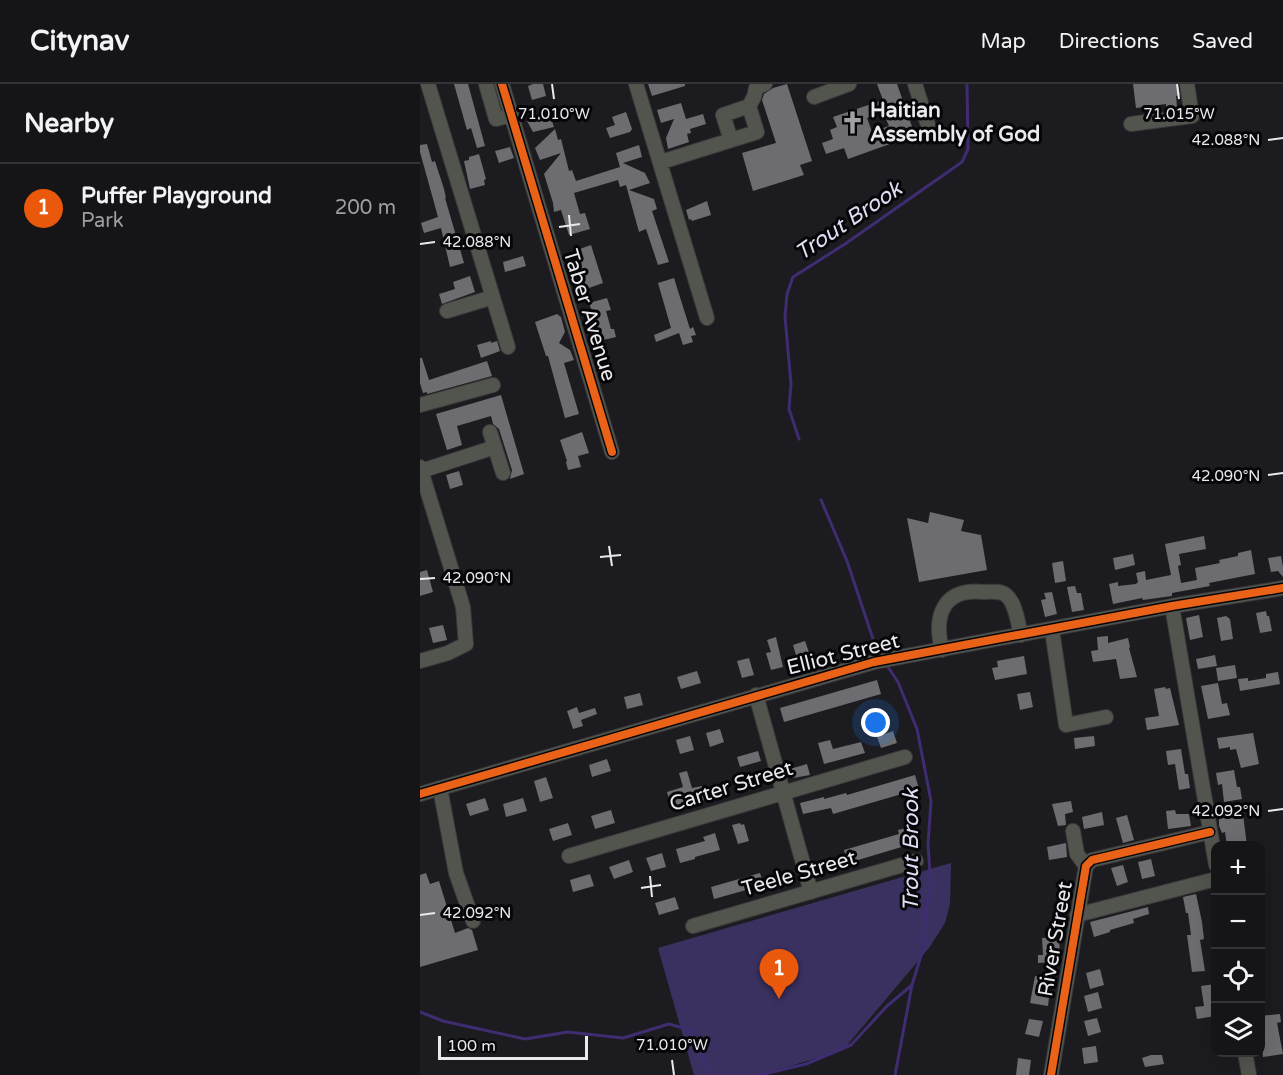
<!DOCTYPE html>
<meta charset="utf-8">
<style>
body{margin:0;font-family:"Varela Round",sans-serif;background:#222225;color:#f1f3f6}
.controls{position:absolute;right:18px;bottom:18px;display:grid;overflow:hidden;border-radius:12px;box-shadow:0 6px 24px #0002}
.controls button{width:54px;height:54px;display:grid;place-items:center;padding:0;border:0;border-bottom:2px solid #343437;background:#151518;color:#f1f3f6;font:30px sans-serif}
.scale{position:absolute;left:18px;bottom:15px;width:150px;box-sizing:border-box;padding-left:6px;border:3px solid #e9e9ee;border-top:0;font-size:16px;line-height:21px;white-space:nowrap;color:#e9e9ee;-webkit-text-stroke:4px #060609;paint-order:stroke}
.you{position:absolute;left:456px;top:639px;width:21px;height:21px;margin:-15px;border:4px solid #fff;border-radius:50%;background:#1a73e8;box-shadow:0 0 0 9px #1a73e833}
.badge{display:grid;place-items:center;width:39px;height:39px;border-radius:50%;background:#ea580c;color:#fff;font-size:20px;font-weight:700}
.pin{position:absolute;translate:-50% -50px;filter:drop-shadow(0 2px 3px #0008)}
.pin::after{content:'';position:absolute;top:32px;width:21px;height:18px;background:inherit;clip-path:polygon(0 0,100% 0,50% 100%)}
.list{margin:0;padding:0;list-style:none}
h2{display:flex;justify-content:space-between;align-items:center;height:78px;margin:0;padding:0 24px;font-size:26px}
h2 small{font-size:20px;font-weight:400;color:#9d9fa2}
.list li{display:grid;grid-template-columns:39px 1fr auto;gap:18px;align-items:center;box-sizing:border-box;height:90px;padding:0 24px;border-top:2px solid #343437}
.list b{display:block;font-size:22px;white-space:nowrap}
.list p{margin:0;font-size:20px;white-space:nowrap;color:#9d9fa2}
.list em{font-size:20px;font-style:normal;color:#9d9fa2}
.icon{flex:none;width:33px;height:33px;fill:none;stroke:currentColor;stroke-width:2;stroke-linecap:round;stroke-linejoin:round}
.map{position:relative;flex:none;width:863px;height:991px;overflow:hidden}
header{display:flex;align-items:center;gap:36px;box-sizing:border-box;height:84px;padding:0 30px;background:#151518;border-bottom:2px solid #343437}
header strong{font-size:28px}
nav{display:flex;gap:33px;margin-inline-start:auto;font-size:21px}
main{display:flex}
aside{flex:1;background:#151518}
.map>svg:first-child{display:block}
.green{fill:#3b3161}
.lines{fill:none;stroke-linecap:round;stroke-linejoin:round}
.stream{stroke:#3f2c71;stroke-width:3}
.building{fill:#6d6d71;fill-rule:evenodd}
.minor-casing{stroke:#3a3a3c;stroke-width:16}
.minor{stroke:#52554d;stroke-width:14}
.cycleway-casing{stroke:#060609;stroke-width:11}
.cycleway{stroke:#ea6118;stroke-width:8}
.ticks{fill:none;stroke:#e9e9ee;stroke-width:2}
.labels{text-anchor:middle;stroke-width:6;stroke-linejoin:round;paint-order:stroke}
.poi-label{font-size:21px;font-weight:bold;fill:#e9e9ee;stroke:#060609;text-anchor:start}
.street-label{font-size:21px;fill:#e9e9ee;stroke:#060609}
.water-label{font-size:22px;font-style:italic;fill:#e0def4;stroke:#060609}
.ticks-label{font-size:15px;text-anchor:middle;fill:#e9e9ee;stroke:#060609;stroke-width:6;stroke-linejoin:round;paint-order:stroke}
</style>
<header>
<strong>Citynav</strong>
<nav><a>Map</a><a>Directions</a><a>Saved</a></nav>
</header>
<main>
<aside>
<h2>Nearby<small></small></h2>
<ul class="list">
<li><span class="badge">1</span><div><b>Puffer Playground</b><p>Park</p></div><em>200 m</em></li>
</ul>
</aside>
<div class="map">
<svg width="863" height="991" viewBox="0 0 863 991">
<rect width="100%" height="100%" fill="#1c1c20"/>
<!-- green -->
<path class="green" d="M 531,779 L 530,820 L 525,839 L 509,864 L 423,966 L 341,991 L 274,991 L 238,864 Z"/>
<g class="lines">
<!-- stream -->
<path class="stream" d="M 379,355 L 369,325 L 371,300 L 365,233 L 367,210 L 373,193 L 425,160 L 542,78 L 548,65 L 547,0
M 401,416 L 427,477 L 457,567 L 460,572
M 466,580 L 478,598 L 497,645 L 511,717 L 508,761 L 511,803 L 506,825 L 503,865 L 492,901 L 475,991
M 0,928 L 23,937 L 105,955 L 148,948 L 203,954 L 249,940 L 270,946 L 290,991
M 340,991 L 386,980 L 431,961 L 467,922 L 492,901"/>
</g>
<!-- building -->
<path class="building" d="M 34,0 L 48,0 L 65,62 L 57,64 L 51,44 L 47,46 Z
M 113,0 L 123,0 L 126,12 L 112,16 L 108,2 Z
M 228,0 L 265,0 L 265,2 L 232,12 Z
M 367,0 L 392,77 L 380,81 L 384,91 L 333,107 L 322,69 L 356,59 L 342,16 L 344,10 L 353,4 Z
M 457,0 L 477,0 L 495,51 L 428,75 L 424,64 L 406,70 L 402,59 L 413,55 L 410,46 L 417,43 L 413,33 L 463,16 ZM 463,28 L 469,42 L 452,48 L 447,34 Z
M 713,0 L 758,0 L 760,11 L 756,12 L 757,23 L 746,24 L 746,20 L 716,24 Z
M 261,19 L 266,35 L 283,30 L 286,40 L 270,45 L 271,49 L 267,50 L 269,58 L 248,65 L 246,54 L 254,35 L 241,39 L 237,26 Z
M 129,28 L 134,43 L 113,48 L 107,37 L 115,35 L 115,32 Z
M 206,28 L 212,45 L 210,48 L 190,54 L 186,44 L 195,41 L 192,33 Z
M 135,45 L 138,56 L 141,55 L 149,87 L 152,86 L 156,97 L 200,83 L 196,69 L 219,61 L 222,73 L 203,79 L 225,89 L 230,99 L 209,106 L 234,115 L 237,125 L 232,127 L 249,178 L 238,181 L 226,145 L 219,148 L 206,101 L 200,103 L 198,96 L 154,109 L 160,130 L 165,129 L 170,145 L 149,151 L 141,126 L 134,128 L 133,119 L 124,90 L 141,69 L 120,76 L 115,64 Z
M 7,60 L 12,78 L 15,77 L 24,105 L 26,114 L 25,114 L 44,179 L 30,183 L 21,144 L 4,149 L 1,139 L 18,133 L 0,68 L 0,61 Z
M 90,63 L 94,74 L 79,79 L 75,67 Z
M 59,70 L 66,95 L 64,96 L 65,101 L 50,105 L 44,77 L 49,76 L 49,73 Z
M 287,117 L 291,131 L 272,137 L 271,135 L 269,136 L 266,126 Z
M 171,161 L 183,199 L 166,205 L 154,167 Z
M 103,172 L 106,182 L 85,188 L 83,178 Z
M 50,192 L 55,208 L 22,220 L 19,210 L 35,205 L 33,198 Z
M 254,194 L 270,245 L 273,243 L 276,251 L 271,252 L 273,258 L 263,261 L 259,249 L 236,258 L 234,251 L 251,244 L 238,199 Z
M 187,214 L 191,226 L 186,227 L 191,245 L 194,245 L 196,253 L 175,258 L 172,249 L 179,247 L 169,219 Z
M 137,230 L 141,233 L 145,248 L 139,259 L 150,266 L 154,276 L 144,279 L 159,330 L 145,334 L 128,272 L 126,272 L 115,238 Z
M 71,257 L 71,259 L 77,257 L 80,267 L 61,274 L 57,261 Z
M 0,274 L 2,274 L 9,296 L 67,277 L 72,292 L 7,310 L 7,308 L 3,309 L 0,299 Z
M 81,311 L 104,390 L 90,395 L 92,386 L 79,345 L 73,340 L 71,332 L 37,342 L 42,361 L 27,366 L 16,330 Z
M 162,348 L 169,369 L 158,372 L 161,383 L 148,386 L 146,378 L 147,377 L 140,356 Z
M 39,387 L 43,401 L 30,405 L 26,391 Z
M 510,428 L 544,436 L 541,447 L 561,451 L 567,486 L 499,498 L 487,434 L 508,439 Z
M 784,452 L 786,465 L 759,470 L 761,481 L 758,482 L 761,499 L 777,496 L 775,484 L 800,479 L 799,476 L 818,472 L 818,469 L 831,466 L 835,490 L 789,499 L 790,502 L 752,509 L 752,512 L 723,516 L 722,514 L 693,520 L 689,500 L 698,498 L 698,502 L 716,500 L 718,498 L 716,489 L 725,487 L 726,496 L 751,491 L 745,460 Z
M 713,470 L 715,481 L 695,486 L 693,474 Z
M 861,472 L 863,483 L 863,493 L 858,487 L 851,488 L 848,474 Z
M 643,477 L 646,497 L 635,499 L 632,479 Z
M 7,486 L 13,508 L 0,512 L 0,488 Z
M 655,502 L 657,509 L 661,509 L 664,526 L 652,528 L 647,503 Z
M 632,508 L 637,530 L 625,533 L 621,516 L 626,515 L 624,509 Z
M 846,527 L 847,532 L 849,532 L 852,547 L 840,549 L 836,529 Z
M 779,531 L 783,553 L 770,556 L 766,534 Z
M 806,532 L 810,535 L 813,555 L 801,557 L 797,534 Z
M 23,541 L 27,556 L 13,559 L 9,544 Z
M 688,552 L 688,559 L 708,554 L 710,563 L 709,564 L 717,593 L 700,595 L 696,575 L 673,578 L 671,567 L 678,566 L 677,553 Z
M 356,553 L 363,583 L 351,586 L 346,569 L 351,568 L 347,556 Z
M 385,557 L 391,574 L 378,578 L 373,561 Z
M 795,571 L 797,582 L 778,585 L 776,575 Z
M 604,572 L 607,590 L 575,596 L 572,584 L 578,583 L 577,577 Z
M 329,574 L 334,591 L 322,594 L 317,577 Z
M 815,581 L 817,594 L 798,597 L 796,584 Z
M 277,587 L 281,599 L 261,605 L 257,593 Z
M 858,588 L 860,600 L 820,607 L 818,595 L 828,594 L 828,597 L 846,594 L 846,590 Z
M 457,596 L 461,610 L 364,638 L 360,624 Z
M 798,599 L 802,620 L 807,619 L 810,631 L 788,635 L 781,602 Z
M 745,603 L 746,605 L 750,604 L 759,641 L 727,646 L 725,634 L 739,632 L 734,605 Z
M 610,608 L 613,623 L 600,626 L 597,610 Z
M 220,609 L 223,621 L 207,625 L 204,613 Z
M 157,623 L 159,629 L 175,624 L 177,630 L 161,636 L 163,642 L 153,645 L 147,627 Z
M 300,645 L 304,658 L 290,663 L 286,649 Z
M 473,647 L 477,659 L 461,664 L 457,653 Z
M 833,649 L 839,680 L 821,684 L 816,665 L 810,666 L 810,663 L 799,665 L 797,654 Z
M 270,652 L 274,666 L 260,670 L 256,656 Z
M 674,652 L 675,662 L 655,665 L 654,654 Z
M 410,656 L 413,665 L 441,658 L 445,669 L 404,680 L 398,659 Z
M 761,665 L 765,690 L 768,690 L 770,704 L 759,706 L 755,680 L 748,681 L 746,667 Z
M 338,667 L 341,677 L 320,683 L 317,673 Z
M 187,675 L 191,687 L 172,693 L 169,681 Z
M 387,680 L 390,691 L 373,694 L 370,685 Z
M 814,686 L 817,703 L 820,703 L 822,715 L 804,718 L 802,700 L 798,701 L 796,689 Z
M 267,687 L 272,704 L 282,702 L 285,716 L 252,725 L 247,708 L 263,703 L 259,689 Z
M 495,691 L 499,705 L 413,730 L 411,724 L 383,730 L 380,719 L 404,713 L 404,715 L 426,709 L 427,711 Z
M 126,693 L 133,714 L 120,718 L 114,697 Z
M 65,714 L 69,726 L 50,732 L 46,720 Z
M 103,714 L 107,727 L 86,733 L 83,720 Z
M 651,717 L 653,728 L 645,730 L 646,741 L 638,742 L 632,720 Z
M 191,726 L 195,739 L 175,745 L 171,732 Z
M 755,726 L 756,730 L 769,730 L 771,742 L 748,745 L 746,727 Z
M 682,728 L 684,741 L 664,745 L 662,733 Z
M 809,730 L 813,732 L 823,730 L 827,762 L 807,762 L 805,748 L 802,749 L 799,742 L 799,734 Z
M 707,731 L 714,756 L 703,759 L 696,734 Z
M 148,739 L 152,751 L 133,757 L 129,745 Z
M 320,739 L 321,741 L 324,740 L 329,757 L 318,760 L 312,741 Z
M 491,743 L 495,759 L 428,779 L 424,766 L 479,750 L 478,746 Z
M 295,749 L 300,766 L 275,773 L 275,775 L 260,779 L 256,765 L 285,757 L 283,753 Z
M 646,759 L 647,773 L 629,776 L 627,763 Z
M 242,769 L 246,783 L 231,787 L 226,774 Z
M 731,775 L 735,792 L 722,795 L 718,778 Z
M 209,776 L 213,788 L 194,795 L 189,783 Z
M 703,781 L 708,798 L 697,802 L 691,784 Z
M 6,789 L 10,800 L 19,797 L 35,849 L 48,844 L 52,846 L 58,866 L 0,883 L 0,791 Z
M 340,789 L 344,801 L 294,815 L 291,803 Z
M 170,790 L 174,802 L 153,808 L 150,796 Z
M 776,810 L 782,838 L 784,855 L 780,856 L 785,887 L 772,888 L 767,851 L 771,851 L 768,829 L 766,829 L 763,813 Z
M 255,813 L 259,825 L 239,831 L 235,819 Z
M 728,823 L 729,830 L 713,835 L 714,839 L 690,846 L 690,848 L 674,853 L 670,838 Z
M 639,853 L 640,871 L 633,871 L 633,878 L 618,879 L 618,871 L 623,871 L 622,854 Z
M 680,885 L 684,901 L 670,905 L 666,889 Z
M 615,892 L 631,895 L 628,922 L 610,919 Z
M 795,900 L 795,932 L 777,935 L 775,923 L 784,922 L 781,902 Z
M 678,908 L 682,924 L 668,928 L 664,912 Z
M 860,930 L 861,938 L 857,939 L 863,970 L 843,973 L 840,932 Z
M 677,934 L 681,948 L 668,952 L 664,937 Z
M 609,935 L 623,937 L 619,953 L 605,950 Z
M 676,962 L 678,978 L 664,980 L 662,964 Z
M 731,971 L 742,971 L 744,980 L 725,983 L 722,974 Z
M 598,974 L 611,976 L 609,991 L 596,991 Z"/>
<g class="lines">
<defs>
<path id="minor" d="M 8,0 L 88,263
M 66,0 L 76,35 L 91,31
M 82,0 L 192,368
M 216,0 L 287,234
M 495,0 L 511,51
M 394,13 L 429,0
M 329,22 L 334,13 L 336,4 L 345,0
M 711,40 L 772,32 L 767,0
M 241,78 L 337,48 L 329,22 L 303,31 L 311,56
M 27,227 L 73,213
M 0,321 L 73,301
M 70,348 L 83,389
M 0,383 L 43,523 L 46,560 L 28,569 L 0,577
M 1,387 L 75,363
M 752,522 L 796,781
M 632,546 L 646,641 L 686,633
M 522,566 C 513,530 524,504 564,508 C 572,508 581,506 587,512 C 596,520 598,540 601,551
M 336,611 L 391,808
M 20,704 L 36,789 L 53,837
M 0,710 L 454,578 L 752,522 L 863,504
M 653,747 L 657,770 L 666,782
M 149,772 L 485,673
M 657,831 L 796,795
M 273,842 L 496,777
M 825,968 L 829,991
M 631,991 L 666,782 L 672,776 L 790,748"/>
</defs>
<!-- minor casing -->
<use href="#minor" class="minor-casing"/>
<!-- minor -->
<use href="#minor" class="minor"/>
<defs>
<path id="cycleway" d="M 82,0 L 192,368
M 0,710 L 454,578 L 752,522 L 863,504
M 631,991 L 666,782 L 672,776 L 790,748"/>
</defs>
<!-- cycleway casing -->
<use href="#cycleway" class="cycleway-casing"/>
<!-- cycleway -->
<use href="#cycleway" class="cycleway"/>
</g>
<!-- ticks -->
<path class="ticks" d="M 132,0 L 134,15M 757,0 L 759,15M 848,56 L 863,54M 149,131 L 151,152M 139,143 L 160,140M 0,160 L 15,158M 848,391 L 863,389M 189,462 L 192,482M 180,473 L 201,471M 0,495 L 15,494M 848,727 L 863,725M 230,792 L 232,813M 221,804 L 241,801M 0,831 L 15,829M 252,976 L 254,991"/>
<!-- icons -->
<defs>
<symbol id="church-bare" viewBox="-9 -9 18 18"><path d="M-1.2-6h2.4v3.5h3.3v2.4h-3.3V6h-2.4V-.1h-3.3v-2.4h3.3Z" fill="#a1a1a6" stroke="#060609" stroke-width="2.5" paint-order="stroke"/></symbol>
</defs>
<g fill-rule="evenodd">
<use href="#church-bare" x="416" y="22" width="33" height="33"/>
</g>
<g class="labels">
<!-- poi labels -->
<g class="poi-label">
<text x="450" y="33">Haitian<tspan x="450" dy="24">Assembly of God</tspan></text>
</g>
<!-- street labels -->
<g class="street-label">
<text transform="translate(170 231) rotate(73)" y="7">Taber Avenue</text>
<text transform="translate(423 570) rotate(-14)" y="7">Elliot Street</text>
<text transform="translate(311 702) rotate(-17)" y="7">Carter Street</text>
<text transform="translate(379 789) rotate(-16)" y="7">Teele Street</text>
<text transform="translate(635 855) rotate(-80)" y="7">River Street</text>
</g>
<!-- water labels -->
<g class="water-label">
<text transform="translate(428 136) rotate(-34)" y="8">Trout Brook</text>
<text transform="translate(490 766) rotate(-90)" y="8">Trout Brook</text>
</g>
</g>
<g class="ticks-label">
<text x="134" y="35">71.010°W</text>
<text x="759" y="35">71.015°W</text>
<text x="806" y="61">42.088°N</text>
<text x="57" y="163">42.088°N</text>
<text x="806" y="397">42.090°N</text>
<text x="57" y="499">42.090°N</text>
<text x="806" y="732">42.092°N</text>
<text x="57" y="834">42.092°N</text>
<text x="252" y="966">71.010°W</text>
</g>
</svg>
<div class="controls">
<button>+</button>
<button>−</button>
<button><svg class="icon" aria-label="locate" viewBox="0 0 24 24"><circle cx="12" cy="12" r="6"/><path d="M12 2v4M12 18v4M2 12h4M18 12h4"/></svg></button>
<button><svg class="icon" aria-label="layers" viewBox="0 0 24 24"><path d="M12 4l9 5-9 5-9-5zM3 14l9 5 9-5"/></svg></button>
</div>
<div class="scale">100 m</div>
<div class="you"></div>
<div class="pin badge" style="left:359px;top:915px">1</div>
</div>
</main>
